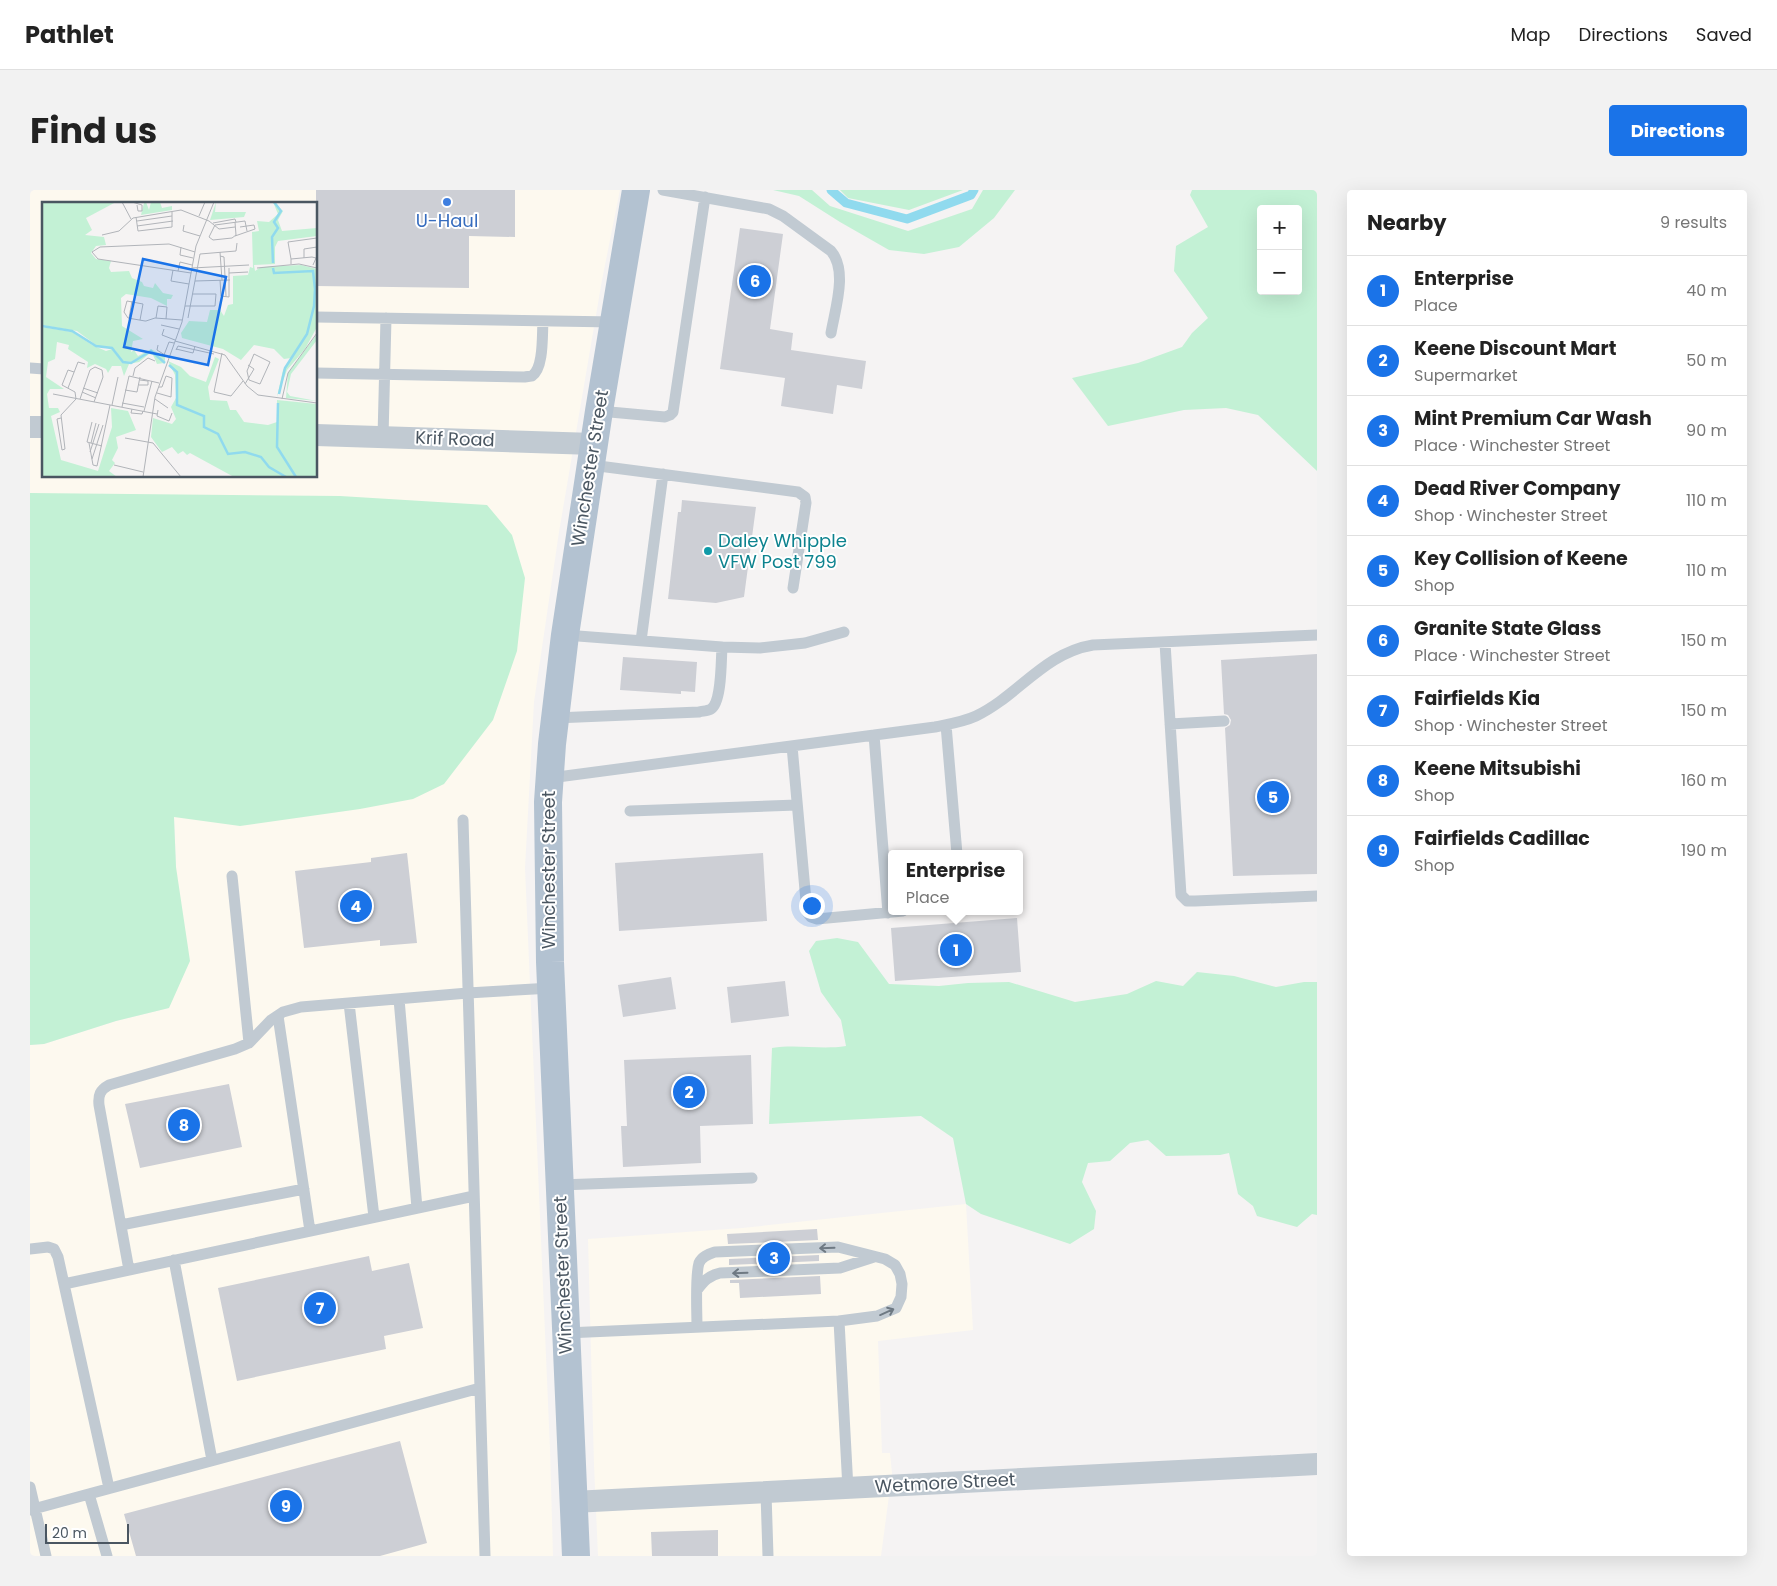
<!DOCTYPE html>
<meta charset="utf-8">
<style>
body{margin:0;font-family:Poppins,sans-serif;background:#f2f2f2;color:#222}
.controls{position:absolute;right:15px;top:15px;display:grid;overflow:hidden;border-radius:5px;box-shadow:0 5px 20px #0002}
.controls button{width:45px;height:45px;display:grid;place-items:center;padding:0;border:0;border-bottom:1px solid #e0e0e0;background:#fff;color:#222;font:25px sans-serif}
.scale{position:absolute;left:15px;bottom:12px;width:84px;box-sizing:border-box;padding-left:5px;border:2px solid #4a5661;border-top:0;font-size:14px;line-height:18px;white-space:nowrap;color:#4a5661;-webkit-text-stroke:4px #fff;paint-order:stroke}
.you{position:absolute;left:781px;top:715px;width:18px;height:18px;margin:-12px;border:4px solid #fff;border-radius:50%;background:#1a73e8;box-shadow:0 0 0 8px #1a73e833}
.badge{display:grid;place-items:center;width:32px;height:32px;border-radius:50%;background:#1a73e8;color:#fff;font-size:16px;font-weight:700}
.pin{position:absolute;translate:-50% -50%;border:2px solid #fff;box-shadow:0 1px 5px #0006}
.popup{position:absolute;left:858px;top:660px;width:135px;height:65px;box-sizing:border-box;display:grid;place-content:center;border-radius:5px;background:#fff;filter:drop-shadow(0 1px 4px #0005);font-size:16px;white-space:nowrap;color:#767676}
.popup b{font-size:19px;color:#222}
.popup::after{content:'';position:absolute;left:50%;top:100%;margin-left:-10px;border:10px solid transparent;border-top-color:#fff}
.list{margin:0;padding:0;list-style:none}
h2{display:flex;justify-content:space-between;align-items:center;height:65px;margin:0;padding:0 20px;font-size:21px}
h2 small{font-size:16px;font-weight:400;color:#767676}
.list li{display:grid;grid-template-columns:32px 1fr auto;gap:15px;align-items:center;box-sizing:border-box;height:70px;padding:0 20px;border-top:1px solid #e0e0e0}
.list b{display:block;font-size:19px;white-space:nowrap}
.list p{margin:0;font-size:16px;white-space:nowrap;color:#767676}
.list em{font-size:16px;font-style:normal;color:#767676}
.map{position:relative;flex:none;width:1287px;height:1366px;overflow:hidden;border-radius:5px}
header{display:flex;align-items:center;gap:30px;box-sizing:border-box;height:70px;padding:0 25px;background:#fff;border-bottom:1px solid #e0e0e0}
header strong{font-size:24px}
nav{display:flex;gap:28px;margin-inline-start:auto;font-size:18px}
.intro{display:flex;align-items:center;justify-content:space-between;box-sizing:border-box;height:120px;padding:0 30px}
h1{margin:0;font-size:35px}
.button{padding:12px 22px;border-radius:5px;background:#1a73e8;color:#fff;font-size:18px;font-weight:700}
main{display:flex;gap:30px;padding:0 30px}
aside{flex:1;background:#fff;border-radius:5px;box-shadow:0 5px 20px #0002}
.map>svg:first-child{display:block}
.commercial{fill:#fdf9ef;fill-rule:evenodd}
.green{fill:#c3f1d5;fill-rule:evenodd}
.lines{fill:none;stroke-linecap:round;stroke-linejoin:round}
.stream{stroke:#90daee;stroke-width:9}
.building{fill:#cdcfd5}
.lane{stroke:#c1cad2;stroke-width:11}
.street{stroke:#c1cad2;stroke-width:22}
.primary{stroke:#b3c2d1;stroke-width:28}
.oneway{stroke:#6e7983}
.shop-dot{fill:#3f7fe0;stroke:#fff;stroke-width:2}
.culture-dot{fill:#0f9aa8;stroke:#fff;stroke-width:2}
.labels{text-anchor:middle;stroke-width:4;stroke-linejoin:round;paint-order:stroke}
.shop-label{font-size:18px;fill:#366cbe;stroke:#fff}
.street-label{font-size:18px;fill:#4a5661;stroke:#fff}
.culture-label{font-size:18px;fill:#0d838f;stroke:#fff;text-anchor:start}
.inset-river{fill:none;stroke:#90daee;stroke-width:2.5}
.inset-road{fill:none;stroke:#b1b4b9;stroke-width:1}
.view{fill:#1a73e8;fill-opacity:0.15;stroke:#1a73e8;stroke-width:2.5}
.inset-edge{fill:none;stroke:#4a5661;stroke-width:2.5}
</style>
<header>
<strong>Pathlet</strong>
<nav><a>Map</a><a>Directions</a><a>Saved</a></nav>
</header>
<div class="intro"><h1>Find us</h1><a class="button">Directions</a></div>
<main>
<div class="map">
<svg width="1287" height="1366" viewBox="0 0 1287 1366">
<rect width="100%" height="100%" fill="#f5f3f3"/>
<!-- commercial -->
<path class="commercial" d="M 0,0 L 590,0 L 572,90 L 529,342 L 504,512 L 495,678 L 520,1259 L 523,1366 L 0,1366 L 0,855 L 14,854 L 86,831 L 139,818 L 146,677 L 144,627 L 0,657 ZM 14,14 L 286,14 L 286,286 L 14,286 Z
M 936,1014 L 943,1140 L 848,1151 L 852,1263 L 860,1263 L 862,1283 L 851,1366 L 568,1366 L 564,1275 L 558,1049 L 712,1038 Z"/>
<!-- green -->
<path class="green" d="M 743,0 L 782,0 L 800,16 L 878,41 L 942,19 L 953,0 L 985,0 L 964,28 L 929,57 L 894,64 L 859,60 L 810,32 L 769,6 Z
M 810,0 L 933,0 L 879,20 L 818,8 Z
M 1162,0 L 1287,0 L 1287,281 L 1228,225 L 1196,218 L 1154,220 L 1078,236 L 1042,188 L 1108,173 L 1152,157 L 1162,143 L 1178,128 L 1144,81 L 1146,56 L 1178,37 L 1160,5 ZM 1231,19 L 1268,19 L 1268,101 L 1231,101 Z
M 0,303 L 310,306 L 457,315 L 482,345 L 495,388 L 487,461 L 463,530 L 414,594 L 383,609 L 330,619 L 210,636 L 144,627 L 146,677 L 160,771 L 139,818 L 86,831 L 14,854 L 0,855 Z
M 807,748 L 828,752 L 859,794 L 909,796 L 938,793 L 979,792 L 1045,812 L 1097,804 L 1126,791 L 1153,796 L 1167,782 L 1204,786 L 1246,797 L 1274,792 L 1287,792 L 1287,1025 L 1282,1024 L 1267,1037 L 1227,1026 L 1223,1016 L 1208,1004 L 1199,963 L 1190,965 L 1136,966 L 1118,950 L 1100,953 L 1080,971 L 1058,973 L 1052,992 L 1066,1021 L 1064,1039 L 1040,1054 L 951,1024 L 936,1014 L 923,948 L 891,926 L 739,934 L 742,858 C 767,854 791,860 816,856 L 811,830 L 791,802 L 779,761 L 786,751 Z"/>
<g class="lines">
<!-- stream -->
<path class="stream" d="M 801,0 L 816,13 L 877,29 L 941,5 L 944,0"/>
</g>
<!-- building -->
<path class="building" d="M 286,0 L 485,0 L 485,47 L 439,46 L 439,98 L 286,96 Z
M 710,38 L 753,44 L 740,139 L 763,143 L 761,160 L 836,171 L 832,199 L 807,195 L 803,224 L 751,216 L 755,188 L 690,179 Z
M 652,310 L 726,317 L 714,407 L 686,413 L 638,409 L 648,322 L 651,322 Z
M 1287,464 L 1287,684 L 1203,686 L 1195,538 L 1200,535 L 1201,530 L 1198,525 L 1194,524 L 1191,470 Z
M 593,467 L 667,472 L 665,502 L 651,501 L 651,504 L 590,500 Z
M 377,663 L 387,753 L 350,756 L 350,750 L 274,758 L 265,681 L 341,672 L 341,668 Z
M 733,663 L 737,731 L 589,741 L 585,673 Z
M 987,728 L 991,782 L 865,791 L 861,738 Z
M 641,787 L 646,819 L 593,827 L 588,795 Z
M 755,791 L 759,826 L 701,833 L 697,797 Z
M 721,865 L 723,934 L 670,936 L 671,973 L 593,977 L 591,936 L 597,936 L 594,870 Z
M 199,894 L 212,957 L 110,978 L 95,914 Z
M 787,1039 L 788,1050 L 698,1054 L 697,1044 Z
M 789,1065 L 789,1071 L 699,1075 L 699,1069 Z
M 339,1066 L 342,1081 L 379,1073 L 393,1138 L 354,1146 L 356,1159 L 207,1191 L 188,1098 Z
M 790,1086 L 791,1104 L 710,1108 L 709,1093 L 700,1093 L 700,1090 Z
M 370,1251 L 397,1353 L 350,1366 L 106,1366 L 94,1324 Z
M 688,1340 L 688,1366 L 622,1366 L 621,1342 Z"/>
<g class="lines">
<!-- lane -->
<path class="lane" d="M 633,0 L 739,19 L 753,26 L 801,61 C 818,81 805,119 801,143
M 286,127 L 584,132
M 0,178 L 14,179
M 286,183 L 494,187 C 495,187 501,186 502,186 C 514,178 512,145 513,131
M 569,221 L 635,227 L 640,225 L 643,222 L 675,7
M 353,247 L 356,128
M 561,275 L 768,302 L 775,307 L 776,313 L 763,398
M 535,445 L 692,457 L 730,458 L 775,453 L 814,442
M 611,451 L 633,284
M 1135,453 L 1151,705 L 1157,711 L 1165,711 L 1287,706
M 525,528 L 669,522 C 672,521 678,521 681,519 C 692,512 691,470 692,457
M 1140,534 L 1194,531
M 916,535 L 927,664
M 844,545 L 858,723
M 762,556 L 777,722 L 781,727 L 787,729 L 873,721
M 520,588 L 905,537 C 919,534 933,532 946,526 C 988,506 1014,463 1063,455 L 1287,445
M 600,621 L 767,615
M 433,630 L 455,1366
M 202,686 L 219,853
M 369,809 L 387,1018
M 319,813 L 344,1027
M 248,826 L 280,1041
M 530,995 L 722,988
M 91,1035 L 274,999
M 0,1059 L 18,1057 L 24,1059 L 28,1067 L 79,1298
M 144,1070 L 182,1270
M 99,1080 L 69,915 C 68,905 70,900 79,895 L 205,859 L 219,853 L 241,830 L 253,822 L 271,817 L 438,803 L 521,798
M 34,1094 L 444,1006
M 667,1100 C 674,1091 678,1086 690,1083 L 810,1078 L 844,1067
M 667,1137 C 667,1122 665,1086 669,1073 C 672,1066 679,1064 685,1062 L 808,1057 L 855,1069 L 865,1075 L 870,1084 L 872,1094 L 871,1107 L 866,1118 L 847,1126 L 809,1131
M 536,1143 L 809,1131 L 818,1299
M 0,1297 L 16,1366
M 736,1303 L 738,1366
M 59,1304 L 77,1366
M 0,1320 L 450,1198"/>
<!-- street -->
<path class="street" d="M 0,237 L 14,237
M 286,245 L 564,254
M 543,1312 L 1287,1274"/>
<!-- primary -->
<path class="primary" d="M 546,1366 L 520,772 L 518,612 L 522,554 L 535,445 L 569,221 L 606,0"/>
</g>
<!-- one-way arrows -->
<defs><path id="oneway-shaft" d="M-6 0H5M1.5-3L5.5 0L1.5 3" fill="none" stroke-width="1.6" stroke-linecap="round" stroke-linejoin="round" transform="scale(1.25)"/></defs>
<g class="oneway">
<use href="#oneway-shaft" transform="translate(797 1058) rotate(178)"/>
<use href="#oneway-shaft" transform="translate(710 1083) rotate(178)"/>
<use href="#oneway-shaft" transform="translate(857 1122) rotate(-24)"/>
</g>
<!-- markers -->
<circle class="shop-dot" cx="417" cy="12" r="5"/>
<circle class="culture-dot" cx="678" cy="361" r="5"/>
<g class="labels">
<!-- shop labels -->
<g class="shop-label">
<text x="417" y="37">U-Haul</text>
</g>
<!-- street labels -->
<g class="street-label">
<text transform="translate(425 249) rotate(2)" y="6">Krif Road</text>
<text transform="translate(560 278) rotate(-81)" y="6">Winchester Street</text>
<text transform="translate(519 680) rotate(-90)" y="6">Winchester Street</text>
<text transform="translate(533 1085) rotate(-92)" y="6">Winchester Street</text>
<text transform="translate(915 1293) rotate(-3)" y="6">Wetmore Street</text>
</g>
<!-- culture labels -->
<g class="culture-label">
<text x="688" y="357">Daley Whipple<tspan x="688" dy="21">VFW Post 799</tspan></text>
</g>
</g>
<!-- overview -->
<g transform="translate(12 12)">
<rect width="275" height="275" fill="#f5f3f3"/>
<path d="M 0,0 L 74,0 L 44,16 L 50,28 L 43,33 L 62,35 L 64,43 L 54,44 L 49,51 L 54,57 L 69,59 L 67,66 L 69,70 L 87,69 L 90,76 L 100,80 L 102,84 L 111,86 L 113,81 L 121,91 L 131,93 L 129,97 L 125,97 L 125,104 L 109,96 L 84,92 L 79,96 L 80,124 L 101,137 L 91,139 L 89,150 L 92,148 L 96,154 L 109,147 L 123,155 L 123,160 L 109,148 L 89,160 L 80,159 L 73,148 L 54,143 L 35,129 L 0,123 ZM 91,0 L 104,0 L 107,8 L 109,0 L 118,0 L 120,6 L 130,4 L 130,8 L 99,13 L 102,1 ZM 174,0 L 173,10 L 204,10 L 202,15 L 168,18 ZM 231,0 L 241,9 L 236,18 L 240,29 L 275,26 L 275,34 L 236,39 L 233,45 L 233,62 L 212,63 L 213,69 L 219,65 L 259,63 L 275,67 L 275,125 L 263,147 L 245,168 L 235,195 L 241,168 L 249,156 L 242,157 L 232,147 L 212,143 L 199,158 L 181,147 L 140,136 L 139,131 L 147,119 L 165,120 L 168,108 L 178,108 L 182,114 L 186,103 L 191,102 L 191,74 L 206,73 L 208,65 L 211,66 L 210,30 L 217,29 L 215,19 L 227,20 L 236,12 ZM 0,125 L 30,130 L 50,143 L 64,149 L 70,147 L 80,160 L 89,161 L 109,150 L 122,161 L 115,162 L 111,153 L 107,152 L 97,160 L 87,162 L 82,174 L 79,164 L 70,164 L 66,171 L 64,167 L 53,162 L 45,166 L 46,160 L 26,147 L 27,143 L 15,140 L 13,157 L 6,160 L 4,175 L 22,187 L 8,187 L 5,192 L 7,206 L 16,206 L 18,210 L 9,214 L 19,258 L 56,269 L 70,225 L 69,206 L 86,209 L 94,228 L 74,235 L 76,246 L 70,258 L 73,261 L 67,269 L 75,275 L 0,275 ZM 275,132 L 275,138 L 249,172 L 245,190 L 248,194 L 275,199 L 244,196 L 246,171 ZM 173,155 L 177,157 L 166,185 L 168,198 L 185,199 L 188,208 L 194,208 L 202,220 L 226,223 L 235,220 L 235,198 L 275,202 L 275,275 L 192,275 L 148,251 L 145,253 L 141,249 L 136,252 L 130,245 L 120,250 L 117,246 L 109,235 L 111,216 L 130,222 L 134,217 L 129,205 L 134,196 L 133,173 L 126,159 L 139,165 L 148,174 L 164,180 Z" fill="#c3f1d5"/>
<path class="inset-river" d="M 231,61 L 230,35 L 236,26 L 232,20 L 239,9 L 232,0M 231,66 L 232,71 L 271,69 L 273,87 L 272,104 L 265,132 L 243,166 L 237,192M 0,124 L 30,129 L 54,144 L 70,146 L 81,160 L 89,161 L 109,149 L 123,161M 127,163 L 135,170 L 135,203 L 162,214 L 162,225 L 176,232 L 186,252 L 203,250 L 219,255 L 227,265 L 244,275M 236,201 L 235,245 L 254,275"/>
<path class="inset-road" d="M 80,0 L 89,17M 90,0 L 100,3 L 100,9 L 96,9 L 95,3M 157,14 L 163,0M 94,15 L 96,29 L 130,25 L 130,10M 95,19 L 130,14M 193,20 L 194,33 L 190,36 L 171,38 L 167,35 L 173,23 L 203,19 L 205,29M 171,21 L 193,17 L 194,20M 142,23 L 141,29 L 158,34M 95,24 L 131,19M 60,33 L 77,29 L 91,16 L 139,8 L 167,19 L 177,27 L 193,25M 193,34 L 213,27 L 212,23 L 198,25M 139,45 L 138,53 L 151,56M 178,50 L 180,78M 178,54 L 182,55 L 184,94M 262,56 L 262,47 L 275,45M 249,57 L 246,40 L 275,36M 249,62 L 249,57 L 270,55 L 274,56 L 271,63M 150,66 L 207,63M 215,66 L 257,62 L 275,66M 131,68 L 129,79 L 147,82M 136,69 L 138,60 L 150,63M 149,71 L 56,57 L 50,50 L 58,45 L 127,42 L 153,50M 187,71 L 206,70M 178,78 L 179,94 L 187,95 L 187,66M 153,79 L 188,78M 151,92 L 174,92M 143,104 L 173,104 L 174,92M 87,116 L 90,99M 114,116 L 116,104 L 125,105 L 124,117M 146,116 L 158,52 L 194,49 L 195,41M 98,118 L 101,102 L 85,99 L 82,110 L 86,116 L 103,119 L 104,119 L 113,116 L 140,118M 119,123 L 137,127M 122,127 L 120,133 L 133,138M 133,139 L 183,153 L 205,184 L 216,193 L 275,201M 116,143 L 115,148 L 126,155M 134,147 L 151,151 L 153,144M 134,148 L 136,144 L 172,152M 180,151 L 172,190 L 189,194 L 201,179M 212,152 L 228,160 L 218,182 L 207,178 L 205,169 ZM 122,153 L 127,140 L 132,141M 32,170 L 26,168 L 20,183 L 33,190 L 34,197M 91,174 L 93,166 L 106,156 L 113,159M 203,182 L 212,167 L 206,163M 97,183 L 106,183 L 106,179 L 98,178M 26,186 L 36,160 L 43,162M 41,186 L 56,191M 83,188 L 95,190 L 98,175M 40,190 L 54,196M 115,191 L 129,195 L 130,176 L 124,174 L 120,185 L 117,185M 11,192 L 115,212M 38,197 L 48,168 L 53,165 L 60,168 L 61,175 L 52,200M 113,197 L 126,206M 240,197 L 246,171 L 275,131M 80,201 L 102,205M 70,203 L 76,175M 80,205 L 87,174 L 117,181M 90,207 L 89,211 L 100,212 L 101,209M 116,208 L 115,214 L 127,219 L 130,211M 102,209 L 110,179M 19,216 L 15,217 L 20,248 L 23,247 L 19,213 L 34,197M 50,220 L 45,240 L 60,244M 83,236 L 111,241 L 139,275M 47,241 L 51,263 L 55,264 L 68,203M 49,241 L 54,221M 48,250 L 57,222M 50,257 L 61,223M 72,263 L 101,270M 101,275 L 113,195 L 140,120 L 154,44 L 172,0"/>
<path class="view" d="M 101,57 L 184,75 L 166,163 L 82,145 Z"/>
<rect width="275" height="275" class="inset-edge"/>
</g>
</svg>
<div class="controls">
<button>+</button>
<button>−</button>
</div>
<div class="scale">20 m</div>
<div class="you"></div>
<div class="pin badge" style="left:926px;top:760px">1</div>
<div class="popup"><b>Enterprise</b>Place</div>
<div class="pin badge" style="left:659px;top:902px">2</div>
<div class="pin badge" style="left:744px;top:1068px">3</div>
<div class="pin badge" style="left:326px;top:716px">4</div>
<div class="pin badge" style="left:1243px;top:607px">5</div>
<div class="pin badge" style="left:725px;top:91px">6</div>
<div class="pin badge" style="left:290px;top:1118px">7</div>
<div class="pin badge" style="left:154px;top:935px">8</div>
<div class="pin badge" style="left:256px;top:1316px">9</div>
</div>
<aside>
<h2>Nearby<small>9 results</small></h2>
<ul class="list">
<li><span class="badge">1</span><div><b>Enterprise</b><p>Place</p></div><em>40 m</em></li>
<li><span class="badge">2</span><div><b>Keene Discount Mart</b><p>Supermarket</p></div><em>50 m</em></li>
<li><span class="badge">3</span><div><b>Mint Premium Car Wash</b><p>Place · Winchester Street</p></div><em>90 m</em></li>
<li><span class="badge">4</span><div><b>Dead River Company</b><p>Shop · Winchester Street</p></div><em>110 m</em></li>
<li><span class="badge">5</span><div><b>Key Collision of Keene</b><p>Shop</p></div><em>110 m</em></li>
<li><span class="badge">6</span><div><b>Granite State Glass</b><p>Place · Winchester Street</p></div><em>150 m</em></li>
<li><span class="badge">7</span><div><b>Fairfields Kia</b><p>Shop · Winchester Street</p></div><em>150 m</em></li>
<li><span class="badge">8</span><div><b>Keene Mitsubishi</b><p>Shop</p></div><em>160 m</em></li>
<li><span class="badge">9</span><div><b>Fairfields Cadillac</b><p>Shop</p></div><em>190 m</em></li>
</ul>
</aside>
</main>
